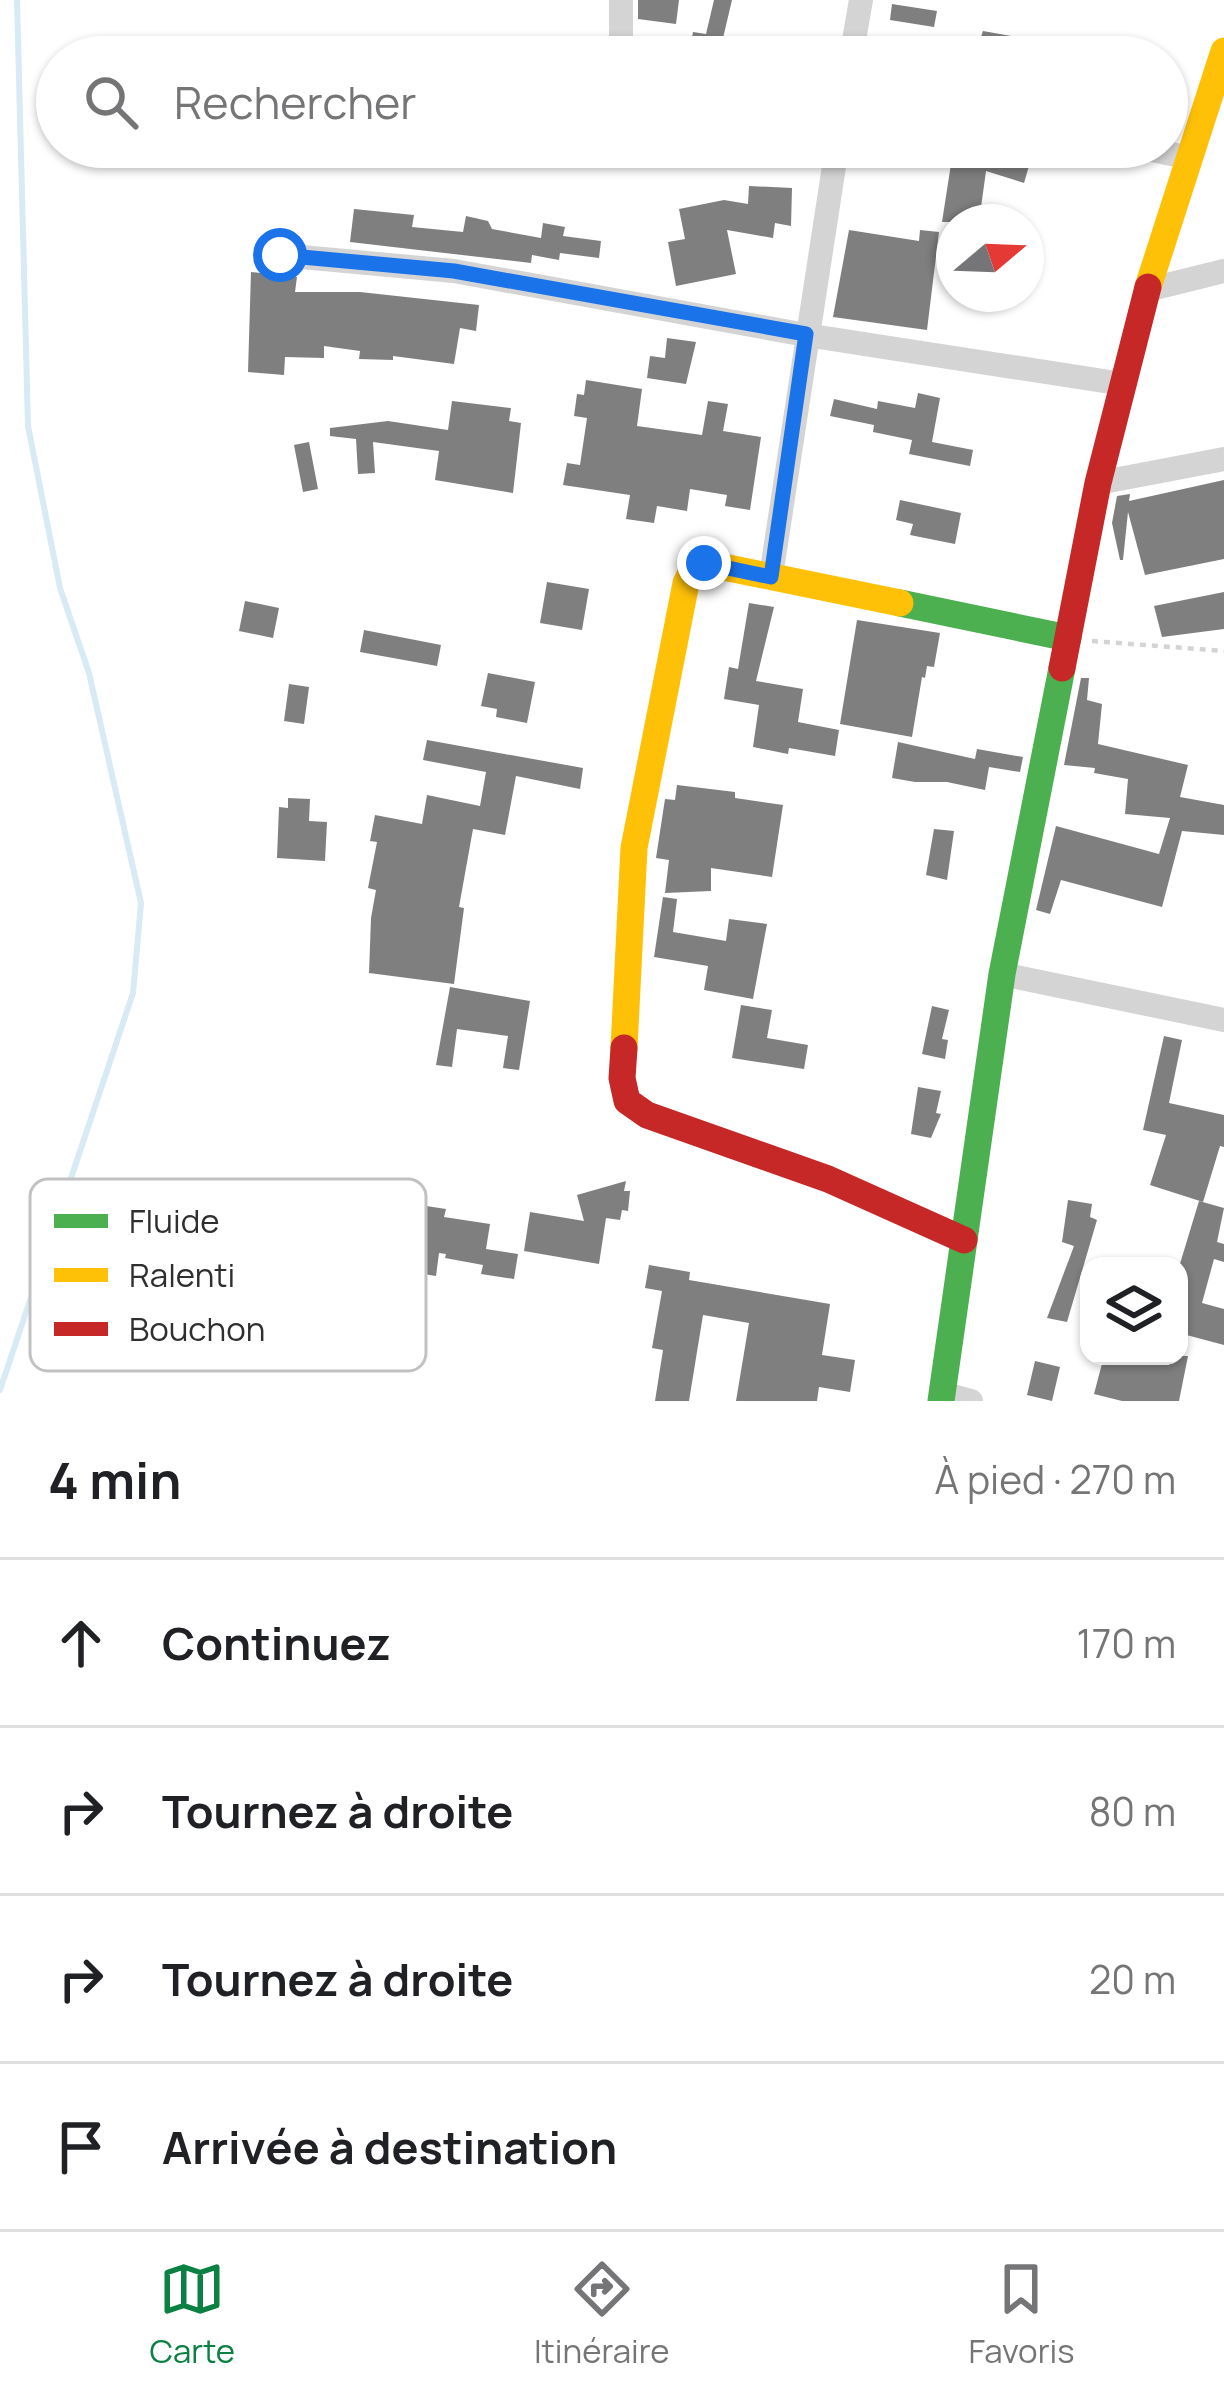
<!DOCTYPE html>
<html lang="fr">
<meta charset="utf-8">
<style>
body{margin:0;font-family:Manrope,sans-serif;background:#f2f2f2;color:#202124}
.controls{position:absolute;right:36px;bottom:36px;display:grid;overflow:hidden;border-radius:24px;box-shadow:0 3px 9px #0004}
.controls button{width:108px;height:108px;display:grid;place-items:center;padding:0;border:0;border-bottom:3px solid #e0e0e0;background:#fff;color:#202124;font:60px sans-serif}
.compass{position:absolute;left:936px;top:204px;width:108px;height:108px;border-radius:50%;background:#fff;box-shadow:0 3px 9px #0004;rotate:71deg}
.stop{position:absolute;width:36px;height:36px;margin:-27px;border:9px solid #1a73e8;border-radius:50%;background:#fff}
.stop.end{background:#1a73e8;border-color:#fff;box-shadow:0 3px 12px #0008}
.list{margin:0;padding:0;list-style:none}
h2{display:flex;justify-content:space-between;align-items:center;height:156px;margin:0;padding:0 48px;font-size:51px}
h2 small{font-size:39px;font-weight:400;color:#757577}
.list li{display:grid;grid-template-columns:78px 1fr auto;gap:36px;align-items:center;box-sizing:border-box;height:168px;padding:0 48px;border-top:3px solid #e0e0e0}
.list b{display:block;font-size:45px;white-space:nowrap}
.list em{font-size:39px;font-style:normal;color:#757577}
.icon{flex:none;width:66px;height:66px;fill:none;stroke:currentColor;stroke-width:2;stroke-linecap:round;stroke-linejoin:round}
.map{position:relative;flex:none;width:1224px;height:1401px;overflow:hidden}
.search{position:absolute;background:#fff;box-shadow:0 3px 9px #0004;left:36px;right:36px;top:36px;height:132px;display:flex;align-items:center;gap:30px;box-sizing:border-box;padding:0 42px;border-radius:66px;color:#757577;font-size:45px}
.sheet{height:828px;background:#fff}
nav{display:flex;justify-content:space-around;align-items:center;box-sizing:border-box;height:168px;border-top:3px solid #e0e0e0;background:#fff;font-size:33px;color:#757577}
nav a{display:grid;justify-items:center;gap:6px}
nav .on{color:#0b8043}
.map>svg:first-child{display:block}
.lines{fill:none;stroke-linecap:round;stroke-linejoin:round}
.stream{stroke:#d8eaf3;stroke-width:6}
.building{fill:#7f7f7f}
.path{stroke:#d4d4d4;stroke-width:4.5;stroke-dasharray:6 6;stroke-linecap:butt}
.street{stroke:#d4d4d4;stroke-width:24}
.fast{stroke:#4caf50;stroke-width:27}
.slow{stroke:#ffc107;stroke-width:27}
.jam{stroke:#c62828;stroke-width:27}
.route{stroke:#1a73e8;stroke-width:15}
.key{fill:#fff;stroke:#c1c1c1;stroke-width:3}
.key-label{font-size:33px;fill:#2f2f2f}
</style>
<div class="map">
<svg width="1224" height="1401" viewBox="0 0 1224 1401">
<rect width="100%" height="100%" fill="#fff"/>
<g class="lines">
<!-- stream -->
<path class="stream" d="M 0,1390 L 133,993 L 141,903 L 89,673 L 60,588 L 28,426 L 17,0"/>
</g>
<!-- building -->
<path class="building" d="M 638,0 L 679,0 L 676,24 L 638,19 Z
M 714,0 L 732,0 L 719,55 L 690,49 L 693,32 L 706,34 Z
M 892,4 L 937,11 L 934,27 L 890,20 Z
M 983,31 L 1023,38 L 1019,56 L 1001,52 L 1000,57 L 974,57 Z
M 492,147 L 549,147 L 546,165 L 491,158 Z
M 901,147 L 996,147 L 1031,159 L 1024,183 L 986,171 L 979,222 L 942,222 L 951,164 L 900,157 Z
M 749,186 L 792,188 L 791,226 L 775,223 L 773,238 L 727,230 L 736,274 L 676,286 L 668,242 L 685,239 L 679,209 L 724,200 L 748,204 Z
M 354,209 L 414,215 L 412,227 L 463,232 L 466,216 L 488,221 L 492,229 L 541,238 L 543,223 L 565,227 L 563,236 L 601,241 L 599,258 L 560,253 L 559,260 L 532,255 L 531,263 L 350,242 Z
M 849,230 L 919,241 L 920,230 L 939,232 L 927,330 L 833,317 Z
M 251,272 L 297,277 L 295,292 L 360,292 L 479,305 L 476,331 L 460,328 L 454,364 L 393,356 L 393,360 L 359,359 L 360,351 L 324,346 L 324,358 L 285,357 L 284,375 L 248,372 Z
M 667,338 L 696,342 L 686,384 L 647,378 L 650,356 L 665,358 Z
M 586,380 L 642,389 L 637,426 L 702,435 L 708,401 L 728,404 L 723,431 L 761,437 L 750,510 L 725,506 L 727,495 L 690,489 L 687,511 L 657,506 L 654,523 L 626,519 L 630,495 L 563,485 L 567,463 L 580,465 L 587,418 L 574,416 L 577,394 L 584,395 Z
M 918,393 L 940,398 L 932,442 L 973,450 L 970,466 L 909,454 L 912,440 L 873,432 L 874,425 L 830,416 L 834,399 L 877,409 L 878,401 L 915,408 Z
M 452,401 L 511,408 L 509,421 L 521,423 L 513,493 L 435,480 L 439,451 L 373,442 L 375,473 L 358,474 L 356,439 L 330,436 L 330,428 L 388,421 L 448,430 Z
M 309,442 L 318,489 L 303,492 L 294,445 Z
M 1224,480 L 1224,559 L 1145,575 L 1128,512 L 1123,560 L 1120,560 L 1112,523 L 1117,496 L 1130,494 L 1129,501 Z
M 900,500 L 961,513 L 955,544 L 910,535 L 913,524 L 896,520 Z
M 547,582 L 589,589 L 582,630 L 540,623 Z
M 1224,592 L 1224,629 L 1162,637 L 1154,606 Z
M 245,601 L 279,608 L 273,638 L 239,631 Z
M 749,603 L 774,607 L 756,681 L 803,689 L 798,722 L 839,730 L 835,756 L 789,748 L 788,754 L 753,747 L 759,705 L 724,699 L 729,667 L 738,669 Z
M 857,620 L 940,633 L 934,667 L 927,666 L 925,678 L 922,677 L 912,737 L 840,724 Z
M 364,630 L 441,645 L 437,666 L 360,652 Z
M 488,673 L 535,682 L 527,723 L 496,717 L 497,709 L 481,706 Z
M 1081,678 L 1089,678 L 1087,700 L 1102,704 L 1098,744 L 1188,765 L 1180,797 L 1224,805 L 1224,835 L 1182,831 L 1162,907 L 1061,880 L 1050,914 L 1036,910 L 1056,826 L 1159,854 L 1170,818 L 1125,814 L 1128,779 L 1094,773 L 1095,768 L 1064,765 Z
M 289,684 L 309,687 L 304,724 L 284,721 Z
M 427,740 L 583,768 L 580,789 L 516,776 L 505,835 L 473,829 L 459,907 L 464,908 L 454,984 L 369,973 L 371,918 L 376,890 L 368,888 L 377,842 L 370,841 L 375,815 L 422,824 L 427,795 L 480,806 L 486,772 L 423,760 Z
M 898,742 L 975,759 L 977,749 L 1023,757 L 1020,772 L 989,767 L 985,790 L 947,782 L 915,782 L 892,778 Z
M 677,785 L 735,792 L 735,798 L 783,805 L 772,877 L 711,868 L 711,891 L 665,893 L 669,860 L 656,858 L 665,799 L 675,800 Z
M 288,798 L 310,799 L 309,821 L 327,822 L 325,861 L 277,858 L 279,807 L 288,808 Z
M 934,829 L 954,831 L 947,880 L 926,875 Z
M 663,897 L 677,899 L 673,932 L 726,941 L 729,919 L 767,924 L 753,999 L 704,990 L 708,966 L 654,957 Z
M 450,987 L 530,1001 L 519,1070 L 503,1068 L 508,1036 L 457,1029 L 452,1067 L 436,1065 Z
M 741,1005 L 772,1010 L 767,1038 L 808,1045 L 804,1069 L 732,1058 Z
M 932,1006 L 949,1010 L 942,1039 L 948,1040 L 945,1059 L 922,1054 Z
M 1164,1036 L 1182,1040 L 1169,1103 L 1224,1115 L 1224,1147 L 1220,1146 L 1203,1202 L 1150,1185 L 1166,1135 L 1143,1130 Z
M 918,1087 L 941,1091 L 936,1113 L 941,1114 L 931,1138 L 911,1134 Z
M 626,1181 L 624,1191 L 630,1191 L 628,1211 L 622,1210 L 620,1220 L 606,1218 L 599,1264 L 524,1251 L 530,1212 L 584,1221 L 577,1195 Z
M 380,1199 L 446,1209 L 444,1217 L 490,1224 L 486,1249 L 518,1254 L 514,1279 L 481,1274 L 483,1265 L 445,1258 L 446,1254 L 439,1253 L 436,1276 L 379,1267 L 386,1217 L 377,1216 Z
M 1068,1200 L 1092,1204 L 1090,1217 L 1097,1220 L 1067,1322 L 1047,1318 L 1074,1246 L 1062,1242 Z
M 1199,1201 L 1224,1208 L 1217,1242 L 1224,1244 L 1224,1262 L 1214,1259 L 1202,1303 L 1224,1309 L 1224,1345 L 1179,1333 L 1179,1267 Z
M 649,1265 L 690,1272 L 689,1280 L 830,1304 L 822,1355 L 855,1360 L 850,1392 L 819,1387 L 817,1401 L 736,1401 L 749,1323 L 703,1315 L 689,1401 L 655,1401 L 663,1350 L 652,1348 L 662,1291 L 645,1288 Z
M 1104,1356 L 1188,1356 L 1179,1401 L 1122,1401 L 1094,1394 Z
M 1035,1361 L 1060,1367 L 1052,1401 L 1027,1395 Z"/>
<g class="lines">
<!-- path -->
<path class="path" d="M 1092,641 L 1224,651"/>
<!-- street -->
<path class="street" d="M 621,0 L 621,42 L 633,57
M 851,57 L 861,0
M 1138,147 L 1190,158
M 280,255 L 454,271 L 806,335 L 1123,384
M 1147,290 L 1224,271
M 1098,483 L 1224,459
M 771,576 L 837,147
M 1002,974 L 1224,1020
M 942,1393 L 971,1401"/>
<!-- fast -->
<path class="fast" d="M 900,603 L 1068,638
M 941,1401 L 1002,974 L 1062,668"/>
<!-- slow -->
<path class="slow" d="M 1148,287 L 1224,51
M 624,1048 L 634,848 L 686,583 L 693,569 L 704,563 L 900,603"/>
<!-- jam -->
<path class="jam" d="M 1062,668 L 1098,483 L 1148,287
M 624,1048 L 622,1078 L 627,1101 L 647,1115 L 828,1179 L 964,1240"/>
</g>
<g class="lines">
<!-- route -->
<path class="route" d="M 280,255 L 454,271 L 806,334 L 771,577 L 704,563"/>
</g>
<!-- legend -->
<rect x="30" y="1179" width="396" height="192" rx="18" class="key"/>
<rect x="54" y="1214" width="54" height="14" fill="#4caf50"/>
<rect x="54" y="1268" width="54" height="14" fill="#ffc107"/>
<rect x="54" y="1322" width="54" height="14" fill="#c62828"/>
<g class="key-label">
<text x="129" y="1233">Fluide</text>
<text x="129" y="1287">Ralenti</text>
<text x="129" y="1341">Bouchon</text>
</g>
</svg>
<div class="controls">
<button><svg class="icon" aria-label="layers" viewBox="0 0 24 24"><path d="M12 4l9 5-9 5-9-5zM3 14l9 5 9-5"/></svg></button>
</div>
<svg class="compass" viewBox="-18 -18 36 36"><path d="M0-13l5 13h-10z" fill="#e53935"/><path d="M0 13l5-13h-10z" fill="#757577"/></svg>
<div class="stop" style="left:280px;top:255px"></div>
<div class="stop end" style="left:704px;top:563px"></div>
<div class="search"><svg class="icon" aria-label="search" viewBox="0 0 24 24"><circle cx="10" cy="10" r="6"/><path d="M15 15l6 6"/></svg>Rechercher</div>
</div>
<section class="sheet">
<h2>4 min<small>À pied · 270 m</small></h2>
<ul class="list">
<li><svg class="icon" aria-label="ahead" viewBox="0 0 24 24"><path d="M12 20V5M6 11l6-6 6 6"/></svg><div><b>Continuez</b></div><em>170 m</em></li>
<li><svg class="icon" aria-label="right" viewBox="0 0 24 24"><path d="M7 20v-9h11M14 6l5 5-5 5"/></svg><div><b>Tournez à droite</b></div><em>80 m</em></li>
<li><svg class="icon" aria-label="right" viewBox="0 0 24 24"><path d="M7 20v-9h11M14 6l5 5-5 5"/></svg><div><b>Tournez à droite</b></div><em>20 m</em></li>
<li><svg class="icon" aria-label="arrive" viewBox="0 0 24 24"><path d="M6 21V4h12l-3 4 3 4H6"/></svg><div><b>Arrivée à destination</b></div></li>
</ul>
</section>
<nav>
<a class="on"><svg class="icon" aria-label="map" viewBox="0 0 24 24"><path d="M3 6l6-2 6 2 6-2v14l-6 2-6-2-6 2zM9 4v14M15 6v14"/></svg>Carte</a>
<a><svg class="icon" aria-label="directions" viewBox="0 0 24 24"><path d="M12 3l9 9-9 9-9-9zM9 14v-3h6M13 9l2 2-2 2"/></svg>Itinéraire</a>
<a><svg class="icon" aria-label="saved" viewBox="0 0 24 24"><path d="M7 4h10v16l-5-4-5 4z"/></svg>Favoris</a>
</nav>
